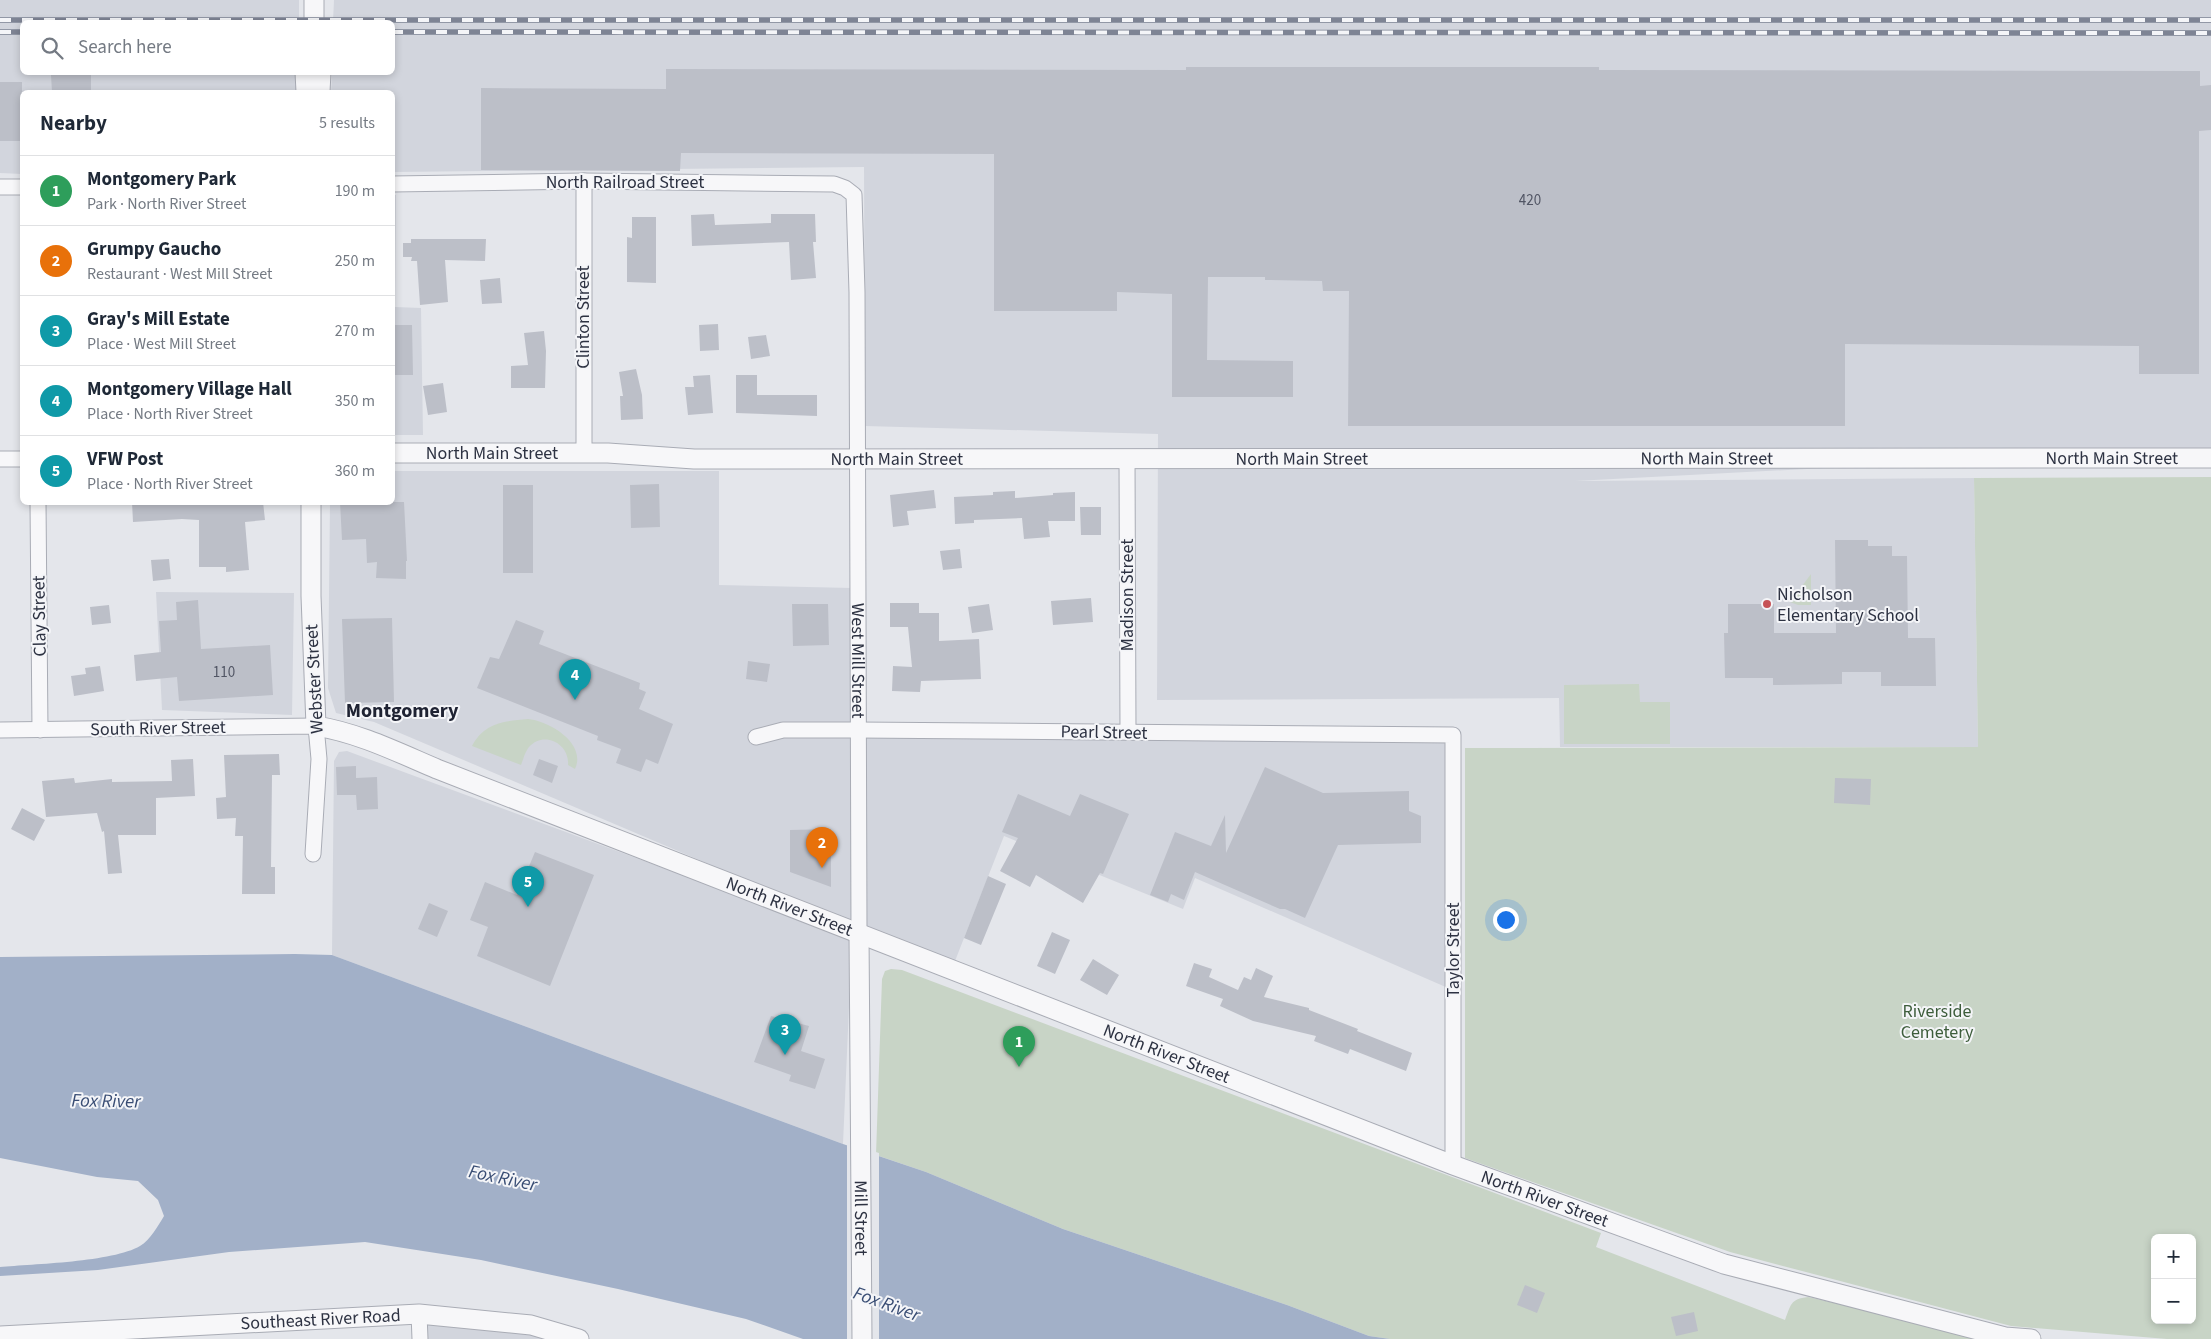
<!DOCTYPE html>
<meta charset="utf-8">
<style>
body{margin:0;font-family:"Source Sans 3",sans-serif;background:#f6f6f7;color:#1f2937}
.controls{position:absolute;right:15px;bottom:15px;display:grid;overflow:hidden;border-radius:8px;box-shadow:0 2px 8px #0003}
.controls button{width:45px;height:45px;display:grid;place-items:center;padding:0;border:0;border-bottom:1px solid #e0e1e3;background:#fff;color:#1f2937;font:25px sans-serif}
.you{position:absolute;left:1505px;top:919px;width:18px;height:18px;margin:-12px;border:4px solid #fff;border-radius:50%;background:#1a73e8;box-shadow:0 0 0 8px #1a73e833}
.badge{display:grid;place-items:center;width:32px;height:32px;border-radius:50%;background:#b45309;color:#fff;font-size:16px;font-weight:700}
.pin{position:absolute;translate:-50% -41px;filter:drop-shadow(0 1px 2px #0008)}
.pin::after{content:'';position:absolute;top:26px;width:18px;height:15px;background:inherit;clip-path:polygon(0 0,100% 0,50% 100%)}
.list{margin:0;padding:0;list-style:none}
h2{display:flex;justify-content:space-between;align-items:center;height:65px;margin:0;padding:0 20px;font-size:21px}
h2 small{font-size:16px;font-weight:400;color:#747a83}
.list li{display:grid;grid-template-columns:32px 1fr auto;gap:15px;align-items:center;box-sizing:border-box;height:70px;padding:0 20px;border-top:1px solid #e0e1e3}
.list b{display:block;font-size:19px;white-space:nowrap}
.list p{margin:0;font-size:16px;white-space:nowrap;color:#747a83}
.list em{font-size:16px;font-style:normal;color:#747a83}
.icon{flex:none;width:28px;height:28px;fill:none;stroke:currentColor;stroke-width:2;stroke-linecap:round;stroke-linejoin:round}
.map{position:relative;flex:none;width:2211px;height:1339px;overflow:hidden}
.search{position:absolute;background:#fff;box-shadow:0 2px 8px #0003;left:20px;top:20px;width:375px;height:55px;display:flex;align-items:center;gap:12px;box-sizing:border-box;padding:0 18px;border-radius:8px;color:#747a83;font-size:19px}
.panel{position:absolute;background:#fff;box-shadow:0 2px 8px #0003;left:20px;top:90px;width:375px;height:415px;border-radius:8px}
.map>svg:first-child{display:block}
.built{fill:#d2d5dd}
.green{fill:#c8d4c6;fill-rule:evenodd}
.water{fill:#a2b0c8}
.pier{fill:#e4e6eb}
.building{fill:#bcbfc8}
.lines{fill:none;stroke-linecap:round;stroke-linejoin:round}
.minor-casing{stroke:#a9acb5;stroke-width:17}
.tertiary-casing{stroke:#a9acb5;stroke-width:21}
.minor{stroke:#f7f7f9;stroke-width:15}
.tertiary{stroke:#f7f7f9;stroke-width:19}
.rail-casing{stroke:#7e8494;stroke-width:5.5}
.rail{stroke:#f4f5f8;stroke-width:4;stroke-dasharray:11;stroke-linecap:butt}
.poi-dot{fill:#c65357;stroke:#f4f5f8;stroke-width:2}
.labels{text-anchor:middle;stroke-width:4;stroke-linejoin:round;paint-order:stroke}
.number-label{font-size:15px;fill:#515564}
.street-label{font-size:18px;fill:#2d3242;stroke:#f4f5f8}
.poi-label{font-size:18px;fill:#2d3242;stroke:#f4f5f8;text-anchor:start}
.park-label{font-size:18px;fill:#3d5d3b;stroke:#f4f5f8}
.water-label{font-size:19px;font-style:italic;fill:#394d74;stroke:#f4f5f8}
.quarter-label{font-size:20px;font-weight:bold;fill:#1f2333;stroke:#f4f5f8}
</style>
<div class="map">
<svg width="2211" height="1339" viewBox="0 0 2211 1339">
<rect width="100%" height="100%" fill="#e4e6eb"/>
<!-- built -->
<path class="built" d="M 0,0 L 299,0 L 299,22 L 22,22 L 22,72 L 299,73 L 298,92 L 22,92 L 22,174 L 0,173 Z
M 334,0 L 2211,0 L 2211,448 L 1575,481 L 1974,478 L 1978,747 L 1560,747 L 1559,698 L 1157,700 L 1158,434 L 865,426 L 864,167 L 393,172 L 392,92 L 331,92 L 332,73 L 392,72 L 392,22 L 333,22 Z
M 392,195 L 396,195 L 395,307 L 421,308 L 423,435 L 393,435 Z
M 393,471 L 719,471 L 719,585 L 852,588 L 855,926 L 374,722 L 336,713 L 328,688 L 330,503 L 392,502 Z
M 156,592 L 294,593 L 292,715 L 162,710 Z
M 861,737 L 1448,741 L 1448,988 L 1195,878 L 1183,909 L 1004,836 L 955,961 L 862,929 Z
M 347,751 L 852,938 L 843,1144 L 332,955 L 334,761 L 339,752 Z
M 426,1324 L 539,1334 L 554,1339 L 427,1339 Z"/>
<!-- green -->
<path class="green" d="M 2211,477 L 2211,1339 L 2167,1339 L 2011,1326 L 1730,1252 L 1465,1158 L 1465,748 L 1978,747 L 1974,478 ZM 2155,1238 L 2192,1238 L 2192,1320 L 2155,1320 Z
M 1811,574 L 1811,605 L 1798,605 L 1790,602 Z
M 1639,684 L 1640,702 L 1670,702 L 1670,744 L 1564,744 L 1564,685 Z
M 528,719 C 549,721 587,743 575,769 L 568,765 C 570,744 544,730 529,747 C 525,752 523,760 521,765 L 472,746 C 484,723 504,721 528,719 Z
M 891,969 L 902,970 L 1601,1233 L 1596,1247 L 1785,1320 C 1791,1305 1790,1299 1808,1297 L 1991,1339 L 1390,1339 L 1369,1336 L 1287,1305 L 1063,1229 L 926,1172 L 876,1155 L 882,979 L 885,971 Z"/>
<!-- water -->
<path class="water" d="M 295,954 L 332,955 L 843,1144 L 926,1172 L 1063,1229 L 1287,1305 L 1369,1336 L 1390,1339 L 803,1339 L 746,1319 L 618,1289 L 481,1260 L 365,1242 L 229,1252 L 98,1270 L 0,1276 L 0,1267 C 33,1264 113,1262 140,1246 C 150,1240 158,1226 164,1216 L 158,1200 L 138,1181 L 97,1177 L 0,1158 L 0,957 Z"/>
<!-- pier -->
<path class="pier" d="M 847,1143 L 879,1153 L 879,1339 L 847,1339 Z"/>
<!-- building -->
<path class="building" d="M 1186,67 L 1599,67 L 1599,70 L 2200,71 L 2200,86 L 2211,85 L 2211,130 L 2199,131 L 2199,374 L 2139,374 L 2139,346 L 1845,344 L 1845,426 L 1348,426 L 1349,291 L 1323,291 L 1322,281 L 1265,280 L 1265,277 L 1208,277 L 1207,360 L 1293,361 L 1293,397 L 1172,397 L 1172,294 L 1117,292 L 1117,311 L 994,311 L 994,154 L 681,153 L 680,171 L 481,170 L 481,88 L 666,89 L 666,69 L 1186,70 Z
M 51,75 L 91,75 L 91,92 L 52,92 Z
M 0,82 L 22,82 L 22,141 L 0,141 Z
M 714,214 L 715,225 L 771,223 L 771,214 L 815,214 L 816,242 L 813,242 L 816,278 L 791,280 L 789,242 L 692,246 L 691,215 Z
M 632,217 L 656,217 L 656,283 L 627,282 L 627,237 L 632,238 Z
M 411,239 L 486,239 L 485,261 L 445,260 L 448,302 L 420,305 L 417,261 L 411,261 L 412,257 L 403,257 L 403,243 L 411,243 Z
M 500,278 L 502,303 L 482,304 L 480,280 Z
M 718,324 L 719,350 L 700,351 L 699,325 Z
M 392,325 L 412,325 L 413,375 L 392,375 Z
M 544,331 L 546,351 L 545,388 L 511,388 L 511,366 L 528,365 L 524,333 Z
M 766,335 L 770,356 L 751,359 L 748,337 Z
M 636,369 L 642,395 L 643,419 L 621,420 L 620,396 L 623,396 L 619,372 Z
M 710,375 L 713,413 L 688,415 L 685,387 L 694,387 L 693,376 Z
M 736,375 L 757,375 L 757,395 L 817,395 L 817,416 L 736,413 Z
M 443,383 L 447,412 L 428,415 L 423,386 Z
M 659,484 L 660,527 L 631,528 L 630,485 Z
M 503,485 L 533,485 L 533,573 L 503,573 Z
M 934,490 L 936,508 L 907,511 L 909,525 L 893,527 L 890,495 Z
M 1015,491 L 1015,498 L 1053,495 L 1053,493 L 1075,492 L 1075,521 L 1048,521 L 1050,537 L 1024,539 L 1022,518 L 974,520 L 974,523 L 955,524 L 954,497 L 993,495 L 993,492 Z
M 132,502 L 263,502 L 265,520 L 245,522 L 249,570 L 226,572 L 226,567 L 199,567 L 199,520 L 182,519 L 133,522 Z
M 340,502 L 404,502 L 407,561 L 406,561 L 406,579 L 376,578 L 377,562 L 367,563 L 366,539 L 342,540 Z
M 1080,507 L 1101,507 L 1101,535 L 1081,535 Z
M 1835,540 L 1868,540 L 1868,546 L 1892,546 L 1892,556 L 1907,556 L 1908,638 L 1935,638 L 1936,686 L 1881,686 L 1881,672 L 1842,672 L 1842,684 L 1773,685 L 1773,678 L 1725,678 L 1724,633 L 1728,633 L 1728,604 L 1774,604 L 1774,633 L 1836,633 Z
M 960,549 L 962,568 L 943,570 L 940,551 Z
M 169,559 L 171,579 L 153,581 L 151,560 Z
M 1091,598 L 1093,622 L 1053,625 L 1051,601 Z
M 198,600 L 201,649 L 270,645 L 273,695 L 179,701 L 177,677 L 136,681 L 134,655 L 161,652 L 159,621 L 177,620 L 176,602 Z
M 890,603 L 919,603 L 919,613 L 939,613 L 939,641 L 979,639 L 981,679 L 921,681 L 920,692 L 892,691 L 893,666 L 912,667 L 908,627 L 890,627 Z
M 792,604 L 828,604 L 829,645 L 793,646 Z
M 989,604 L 993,630 L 972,633 L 968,607 Z
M 109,605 L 111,623 L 92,625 L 90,607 Z
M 392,618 L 394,702 L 345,703 L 342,619 Z
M 516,620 L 544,631 L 539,644 L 640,683 L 639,689 L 646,692 L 639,709 L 673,724 L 658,764 L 646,759 L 641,772 L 616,763 L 621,749 L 597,740 L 598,736 L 477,688 L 490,657 L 499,659 Z
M 748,661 L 770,664 L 767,682 L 746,679 Z
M 100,666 L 104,691 L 74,696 L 71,676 L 86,674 L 85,668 Z
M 279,754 L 280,775 L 272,775 L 271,867 L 275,867 L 275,894 L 242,894 L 243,836 L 235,836 L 236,818 L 217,819 L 216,798 L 226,797 L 224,755 Z
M 193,759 L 195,796 L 156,798 L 156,835 L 118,835 L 122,873 L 108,874 L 104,831 L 102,832 L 97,813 L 46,817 L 42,781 L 74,778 L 75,783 L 112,779 L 112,782 L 172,781 L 171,760 Z
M 539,759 L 558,766 L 552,783 L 533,775 Z
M 356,766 L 356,778 L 377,777 L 378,809 L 357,810 L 356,795 L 337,795 L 336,767 Z
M 1265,767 L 1323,793 L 1409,791 L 1409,811 L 1421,816 L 1421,843 L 1338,845 L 1305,918 L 1285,909 L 1280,909 L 1195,872 L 1184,900 L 1171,894 L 1168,902 L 1150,895 L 1175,832 L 1211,846 L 1225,815 L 1226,853 Z
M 1835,778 L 1871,779 L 1870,805 L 1834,803 Z
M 1018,794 L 1070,816 L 1080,794 L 1129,814 L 1103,874 L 1100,873 L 1083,903 L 1036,875 L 1030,887 L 1000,871 L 1018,838 L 1002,832 Z
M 22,808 L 45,820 L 34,841 L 11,829 Z
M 831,829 L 831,887 L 790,872 L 790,830 Z
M 535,852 L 594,875 L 550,986 L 477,956 L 488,927 L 470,920 L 485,882 L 517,895 Z
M 988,876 L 1006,884 L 981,945 L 964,938 Z
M 429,903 L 448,911 L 437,937 L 418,929 Z
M 1052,932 L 1070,940 L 1055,974 L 1037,966 Z
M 1093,959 L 1119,975 L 1107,995 L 1080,980 Z
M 1194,963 L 1212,969 L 1209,977 L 1238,990 L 1244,977 L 1251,980 L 1256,968 L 1273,976 L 1264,997 L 1309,1008 L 1309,1010 L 1358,1029 L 1357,1031 L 1412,1053 L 1406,1071 L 1350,1049 L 1348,1054 L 1314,1041 L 1316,1036 L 1253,1021 L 1220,1006 L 1223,999 L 1186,986 Z
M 771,1016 L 809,1026 L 801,1051 L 825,1059 L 815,1089 L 789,1081 L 791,1075 L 754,1062 Z
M 1525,1285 L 1545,1293 L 1537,1313 L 1517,1305 Z
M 1694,1312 L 1698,1331 L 1676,1336 L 1671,1317 Z"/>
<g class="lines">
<defs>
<g id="minor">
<path d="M 584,181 L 584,453"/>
<path id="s1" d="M 392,184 L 584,181 L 834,184 L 845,188 L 854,195 L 857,292 L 859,933"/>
<path d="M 0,187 L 22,187"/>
<path d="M 1127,458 L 1128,732"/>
<path d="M 0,459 L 22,459"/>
<path d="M 38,502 L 40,730"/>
<path d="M 0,730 L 316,726 L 319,759 L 313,854"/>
<path d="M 756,737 L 783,730 L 857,730 L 1453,735 L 1453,1165"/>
<path d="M 419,1314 L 420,1339"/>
</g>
<g id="tertiary">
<path d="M 314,22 L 314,0"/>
<path d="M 305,72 L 306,92"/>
<path d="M 320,92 L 321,72"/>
<path id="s2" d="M 392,453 L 608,453 L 694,459 L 2211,458"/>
<path id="s3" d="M 311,502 L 311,596 L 316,726 C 359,733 397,752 437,769 L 1453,1165 L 1724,1264 L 2005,1337 L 2031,1339"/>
<path id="s4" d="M 859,933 L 862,1339"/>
<path id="s5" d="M 0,1336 L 419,1314 L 531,1325 L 579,1339"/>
</g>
</defs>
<!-- minor casing -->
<use href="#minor" class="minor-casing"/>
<!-- tertiary casing -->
<use href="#tertiary" class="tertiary-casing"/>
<!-- minor -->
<use href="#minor" class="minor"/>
<!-- tertiary -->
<use href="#tertiary" class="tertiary"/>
<defs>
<path id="rail" d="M 0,20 L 2211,20
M 0,32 L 22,32
M 392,32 L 2211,33"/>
</defs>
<!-- rail casing -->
<use href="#rail" class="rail-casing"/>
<!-- rail -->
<use href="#rail" class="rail"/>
</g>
<!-- markers -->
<circle class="poi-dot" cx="1767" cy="604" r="5"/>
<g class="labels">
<!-- number labels -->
<g class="number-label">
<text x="1530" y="205">420</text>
<text x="224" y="677">110</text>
</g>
<!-- street labels -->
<g class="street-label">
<text x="625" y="188">North Railroad Street</text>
<text transform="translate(583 317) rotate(-90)" y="6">Clinton Street</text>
<text dy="6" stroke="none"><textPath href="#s2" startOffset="100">North Main Street</textPath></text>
<text dy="6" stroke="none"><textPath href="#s2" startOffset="910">North Main Street</textPath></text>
<text dy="6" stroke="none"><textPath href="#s2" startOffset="1315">North Main Street</textPath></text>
<text dy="6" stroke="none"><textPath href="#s2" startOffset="1720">North Main Street</textPath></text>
<text dy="6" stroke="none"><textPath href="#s2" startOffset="505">North Main Street</textPath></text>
<text transform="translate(1127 595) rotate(-90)" y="6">Madison Street</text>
<text transform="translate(39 616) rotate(-91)" y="6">Clay Street</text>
<text dy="6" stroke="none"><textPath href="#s1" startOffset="931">West Mill Street</textPath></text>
<text transform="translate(314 679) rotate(-93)" y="6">Webster Street</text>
<text transform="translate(158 728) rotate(-1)" y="6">South River Street</text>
<text transform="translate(1104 732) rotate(1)" y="6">Pearl Street</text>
<text dy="6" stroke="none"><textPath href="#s3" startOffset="731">North River Street</textPath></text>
<text transform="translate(1453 950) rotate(-90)" y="6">Taylor Street</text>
<text dy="6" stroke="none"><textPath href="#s3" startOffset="1136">North River Street</textPath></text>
<text dy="6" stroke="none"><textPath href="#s3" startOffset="1541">North River Street</textPath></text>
<text dy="6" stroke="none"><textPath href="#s4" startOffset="285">Mill Street</textPath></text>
<text dy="6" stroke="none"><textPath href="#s5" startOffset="321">Southeast River Road</textPath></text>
</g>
<!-- poi labels -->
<g class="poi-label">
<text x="1777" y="600">Nicholson<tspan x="1777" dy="21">Elementary School</tspan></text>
</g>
<!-- park labels -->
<g class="park-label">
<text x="1937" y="1017">Riverside<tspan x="1937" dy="21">Cemetery</tspan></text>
</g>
<!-- water labels -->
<g class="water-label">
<text transform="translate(106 1100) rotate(1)" y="7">Fox River</text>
<text transform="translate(503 1177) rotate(12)" y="7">Fox River</text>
<text transform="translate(887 1303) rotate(20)" y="7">Fox River</text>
</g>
<!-- quarter labels -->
<g class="quarter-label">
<text x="402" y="717">Montgomery</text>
</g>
</g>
</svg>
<div class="controls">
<button>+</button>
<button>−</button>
</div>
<div class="you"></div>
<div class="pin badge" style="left:1019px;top:1067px;background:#2e9e5b">1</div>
<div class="pin badge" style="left:822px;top:868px;background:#e8710a">2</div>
<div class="pin badge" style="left:785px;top:1055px;background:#0f9aa8">3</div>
<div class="pin badge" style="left:575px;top:700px;background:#0f9aa8">4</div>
<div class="pin badge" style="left:528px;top:907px;background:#0f9aa8">5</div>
<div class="search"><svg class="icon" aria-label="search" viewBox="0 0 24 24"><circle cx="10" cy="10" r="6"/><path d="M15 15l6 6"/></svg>Search here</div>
<section class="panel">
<h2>Nearby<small>5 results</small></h2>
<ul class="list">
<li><span class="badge" style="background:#2e9e5b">1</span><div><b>Montgomery Park</b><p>Park · North River Street</p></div><em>190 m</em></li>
<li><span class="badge" style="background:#e8710a">2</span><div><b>Grumpy Gaucho</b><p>Restaurant · West Mill Street</p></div><em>250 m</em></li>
<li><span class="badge" style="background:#0f9aa8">3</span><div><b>Gray's Mill Estate</b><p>Place · West Mill Street</p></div><em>270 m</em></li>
<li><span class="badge" style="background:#0f9aa8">4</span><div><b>Montgomery Village Hall</b><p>Place · North River Street</p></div><em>350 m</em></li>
<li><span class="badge" style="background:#0f9aa8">5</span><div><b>VFW Post</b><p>Place · North River Street</p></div><em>360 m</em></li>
</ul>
</section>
</div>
